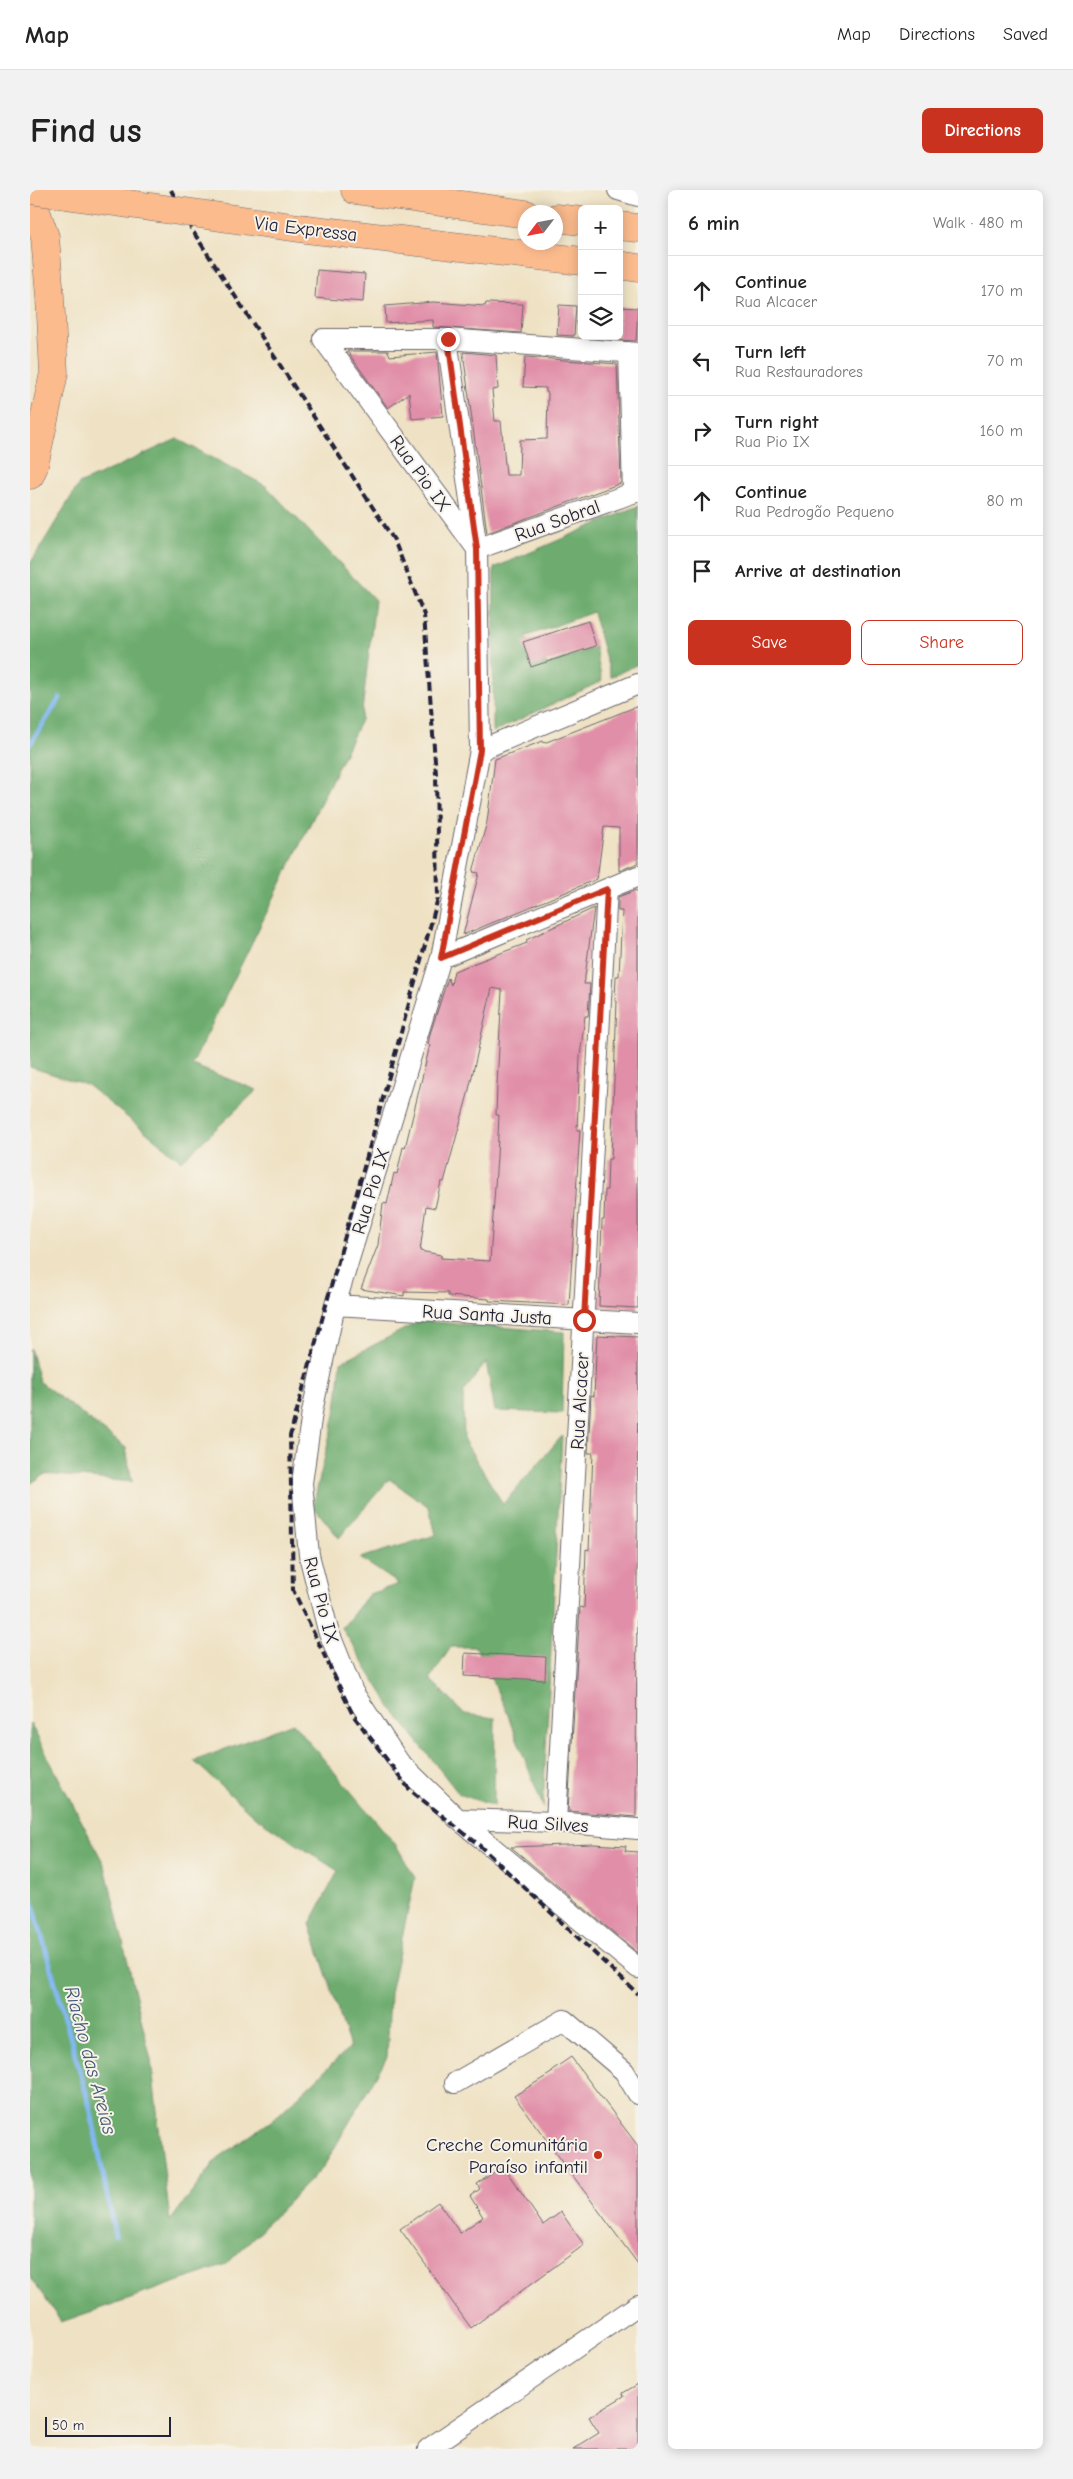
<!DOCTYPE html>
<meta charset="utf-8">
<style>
body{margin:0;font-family:"Comic Neue",sans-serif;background:#f2f2f2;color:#222}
.controls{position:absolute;right:15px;top:15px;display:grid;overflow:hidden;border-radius:8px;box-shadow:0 2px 12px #0003}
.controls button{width:45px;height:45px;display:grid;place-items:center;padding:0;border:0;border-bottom:1px solid #e0e0e0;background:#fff;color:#222;font:25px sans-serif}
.compass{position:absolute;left:488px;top:15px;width:45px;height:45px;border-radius:50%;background:#fff;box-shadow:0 2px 12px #0003;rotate:238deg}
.scale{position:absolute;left:15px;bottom:12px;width:126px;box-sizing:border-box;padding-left:5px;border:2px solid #22223b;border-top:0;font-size:14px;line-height:18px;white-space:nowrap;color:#22223b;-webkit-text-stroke:4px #f7f3e8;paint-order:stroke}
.stop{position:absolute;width:15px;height:15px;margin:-11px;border:4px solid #c8321e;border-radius:50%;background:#fff}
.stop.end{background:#c8321e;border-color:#fff;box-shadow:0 1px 5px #0008}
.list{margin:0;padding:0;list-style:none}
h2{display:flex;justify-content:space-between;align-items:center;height:65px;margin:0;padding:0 20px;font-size:21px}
h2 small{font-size:16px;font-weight:400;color:#767676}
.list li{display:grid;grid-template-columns:32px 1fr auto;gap:15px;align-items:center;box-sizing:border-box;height:70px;padding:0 20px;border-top:1px solid #e0e0e0}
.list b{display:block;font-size:19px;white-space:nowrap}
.list p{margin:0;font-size:16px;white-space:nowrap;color:#767676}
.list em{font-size:16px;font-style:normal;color:#767676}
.actions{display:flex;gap:10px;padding:15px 20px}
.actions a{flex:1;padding:11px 0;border:1px solid #c8321e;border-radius:8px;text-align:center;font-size:18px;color:#c8321e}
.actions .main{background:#c8321e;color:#fff}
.icon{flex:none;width:28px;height:28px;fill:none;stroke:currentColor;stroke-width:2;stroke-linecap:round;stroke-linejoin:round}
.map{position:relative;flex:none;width:608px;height:2259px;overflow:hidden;border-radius:8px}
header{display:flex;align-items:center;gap:30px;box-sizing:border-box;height:70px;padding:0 25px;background:#fff;border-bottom:1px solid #e0e0e0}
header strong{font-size:24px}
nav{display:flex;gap:28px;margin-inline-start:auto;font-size:18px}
.intro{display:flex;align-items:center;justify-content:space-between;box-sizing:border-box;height:120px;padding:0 30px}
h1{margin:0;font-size:35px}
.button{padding:12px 22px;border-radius:8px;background:#c8321e;color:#fff;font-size:18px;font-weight:700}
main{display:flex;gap:30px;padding:0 30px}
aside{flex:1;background:#fff;border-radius:8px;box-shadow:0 2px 12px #0003}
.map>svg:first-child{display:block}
.forest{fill:#6dac6e;stroke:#486754}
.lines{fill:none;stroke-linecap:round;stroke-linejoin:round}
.stream{stroke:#83b8f2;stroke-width:5}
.building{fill:#e18fa9;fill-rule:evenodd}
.street-casing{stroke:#6a656b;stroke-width:22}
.primary-casing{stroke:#6a656b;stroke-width:29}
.highway-casing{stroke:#6a656b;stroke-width:29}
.street{stroke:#fff;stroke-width:20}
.primary{stroke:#fbbb8d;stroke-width:28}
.highway{stroke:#fbbb8d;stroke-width:28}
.rail{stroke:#22223b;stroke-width:4;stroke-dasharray:8 4;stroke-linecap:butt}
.highway-bridge-casing{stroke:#6a656b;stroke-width:29;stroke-linecap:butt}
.highway-bridge{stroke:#fbbb8d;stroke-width:28}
.route{stroke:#c8321e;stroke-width:6}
.poi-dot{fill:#c8321e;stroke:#f7f3e8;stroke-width:2}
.labels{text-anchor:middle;stroke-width:4;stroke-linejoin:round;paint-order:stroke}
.street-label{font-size:19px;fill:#22223b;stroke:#f7f3e8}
.poi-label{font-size:19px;fill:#22223b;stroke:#f7f3e8;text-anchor:end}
.water-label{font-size:20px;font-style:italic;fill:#44567b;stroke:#f7f3e8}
</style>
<header>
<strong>Map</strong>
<nav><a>Map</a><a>Directions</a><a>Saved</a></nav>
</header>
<div class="intro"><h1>Find us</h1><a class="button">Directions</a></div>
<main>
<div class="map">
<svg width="608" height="2259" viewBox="0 0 608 2259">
<rect width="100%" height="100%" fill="#f7f3e8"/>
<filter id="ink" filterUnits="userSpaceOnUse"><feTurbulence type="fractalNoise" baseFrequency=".02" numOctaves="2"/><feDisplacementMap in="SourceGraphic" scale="10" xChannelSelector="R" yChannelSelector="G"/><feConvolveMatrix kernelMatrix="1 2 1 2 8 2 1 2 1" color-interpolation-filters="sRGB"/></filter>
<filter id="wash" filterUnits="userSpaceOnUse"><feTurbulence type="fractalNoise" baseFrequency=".0096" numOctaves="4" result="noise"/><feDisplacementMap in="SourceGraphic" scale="20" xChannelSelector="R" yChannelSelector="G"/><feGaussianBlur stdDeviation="1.12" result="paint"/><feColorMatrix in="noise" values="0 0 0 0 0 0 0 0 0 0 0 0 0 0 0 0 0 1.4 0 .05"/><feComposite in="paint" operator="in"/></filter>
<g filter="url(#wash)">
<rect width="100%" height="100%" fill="#efe2c4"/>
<!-- forest -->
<path class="forest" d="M 147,249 L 236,296 L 345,410 L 331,530 L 162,875 L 227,900 L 152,971 L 57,895 L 0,877 L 0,374 L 49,294 Z
M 608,316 L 608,474 L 581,487 L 563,422 L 495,447 L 517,475 L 565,457 L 572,491 L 463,542 L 464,378 Z
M 390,1131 L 534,1142 L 532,1223 L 465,1221 L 456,1172 L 433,1203 L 434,1250 L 473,1314 L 532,1246 L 513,1617 L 476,1520 L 446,1457 L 421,1457 L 400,1489 L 435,1524 L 465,1528 L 464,1616 L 429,1604 L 362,1519 L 312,1438 L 339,1404 L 369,1394 L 330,1368 L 406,1345 L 399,1317 L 359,1289 L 309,1348 L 283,1316 L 306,1220 L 311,1172 Z
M 0,1158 L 9,1191 L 96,1258 L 102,1292 L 15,1284 L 0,1294 Z
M 0,1533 L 75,1676 L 121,1870 L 140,2031 L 188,1968 L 244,1929 L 320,1857 L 280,1734 L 308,1681 L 225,1627 L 164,1571 L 263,1533 L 366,1655 L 385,1688 L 360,1803 L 357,1867 L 294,1976 L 196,2075 L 31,2132 L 0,2086 Z"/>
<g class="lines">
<!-- stream -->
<path class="stream" d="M 0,554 L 30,508
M 0,1704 L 60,1917 L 85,2046"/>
</g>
<g id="blocks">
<!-- building -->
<path class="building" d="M 287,80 L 335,84 L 333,112 L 285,108 Z
M 404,112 L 455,116 L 456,113 L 493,114 L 491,143 L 403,137 L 403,130 L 356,133 L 355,116 Z
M 529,115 L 546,116 L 544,146 L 527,145 Z
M 590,117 L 608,118 L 606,151 L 588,150 Z
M 317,161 L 358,161 L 360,166 L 407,162 L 413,226 L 382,229 L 379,203 L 358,218 Z
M 433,162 L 466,165 L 468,199 L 462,200 L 465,231 L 471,231 L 476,285 L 489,285 L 490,250 L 517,249 L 518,203 L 516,202 L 516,198 L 493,197 L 495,167 L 587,174 L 591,293 L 457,343 Z
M 558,431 L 566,456 L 501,477 L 493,452 Z
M 608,516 L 608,673 L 589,681 L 589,638 L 574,637 L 567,689 L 433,745 L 449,683 L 443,682 L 457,632 L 465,569 L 513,551 L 514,553 Z
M 606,700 L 608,705 L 608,1118 L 569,1116 L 572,1030 L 574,1030 L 575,1000 L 577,1000 L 578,969 L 581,969 L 587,811 L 585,811 L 586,786 L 589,786 L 592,721 L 588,721 L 588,707 Z
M 564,718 L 554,794 L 560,794 L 558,826 L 555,826 L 550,866 L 547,940 L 550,940 L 539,1115 L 459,1111 L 459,1109 L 418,1106 L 418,1103 L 374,1102 L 374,1106 L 331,1099 L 348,1055 L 353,1013 L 357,1014 L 364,983 L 367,984 L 373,957 L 375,958 L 400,855 L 398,854 L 400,844 L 418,788 L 421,795 L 424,781 L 497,753 L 496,750 ZM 462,798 L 472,800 L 467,895 L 466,925 L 469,925 L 467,966 L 460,1071 L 411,1068 L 411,1065 L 390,1061 L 396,1016 L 405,1018 L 411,992 L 414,992 L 438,904 Z
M 567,1145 L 608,1147 L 606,1627 L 538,1621 L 550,1417 L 554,1418 L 556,1359 L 559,1360 L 563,1263 L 558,1263 L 561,1205 L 564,1206 Z
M 435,1463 L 516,1467 L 515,1490 L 434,1486 Z
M 563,1654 L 596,1656 L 595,1661 L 608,1662 L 608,1763 L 481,1657 Z
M 541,1867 L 608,1956 L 608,2074 L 484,1906 L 523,1882 L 522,1880 Z
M 473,1976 L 513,2035 L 531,2022 L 554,2055 L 441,2138 L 370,2039 L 408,2012 L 430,2043 L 453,2027 L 440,2006 L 450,1999 L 447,1994 Z
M 608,2194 L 608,2259 L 543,2259 L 569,2243 L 559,2227 L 594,2206 L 593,2203 Z"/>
</g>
</g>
<g filter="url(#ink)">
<use href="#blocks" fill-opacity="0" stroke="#6a656b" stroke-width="1"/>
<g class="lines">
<defs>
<path id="street" d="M 588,0 L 608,6
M 293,149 L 447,359 L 450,560 L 411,768 L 305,1115 L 282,1222 L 272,1293 L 279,1365 L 298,1440 L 323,1502 L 369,1572 L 428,1629 L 608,1778
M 293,149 L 417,149 L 608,163
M 417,149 L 447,359 L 608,301
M 599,162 L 603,303
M 450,560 L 608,494
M 411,768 L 608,686
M 305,1115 L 608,1133
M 428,1629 L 526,1632 L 608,1639
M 526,1632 L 577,699
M 425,1893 L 534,1830 L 594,1881 L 608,1904
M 398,2259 L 608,2115"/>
<path id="primary" d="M 0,4 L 15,47 L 20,107 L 24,183 L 4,276 L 0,285"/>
<path id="highway" d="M 325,0 L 496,24
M 526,28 L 552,31
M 589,36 L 608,38
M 276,39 L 552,71
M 589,75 L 608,78"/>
</defs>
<!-- street casing -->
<use href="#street" class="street-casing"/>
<!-- primary casing -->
<use href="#primary" class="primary-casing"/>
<!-- highway casing -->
<use href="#highway" class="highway-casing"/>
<!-- street -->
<use href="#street" class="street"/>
<!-- primary -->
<use href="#primary" class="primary"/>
<!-- highway -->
<use href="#highway" class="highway"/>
<!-- rail -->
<path class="rail" d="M 141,0 L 162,40 L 364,350 L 394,425 L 406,584 L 408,708 L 260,1246 L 263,1400 L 323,1525 L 380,1600 L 449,1655 L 608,1804"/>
<defs>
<path id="highway-bridge" d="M 0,0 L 276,39"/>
</defs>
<!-- highway-bridge casing -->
<use href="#highway-bridge" class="highway-bridge-casing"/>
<!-- highway-bridge -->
<use href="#highway-bridge" class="highway-bridge"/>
</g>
</g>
<g class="lines" filter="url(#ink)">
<!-- route -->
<path class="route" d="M 418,149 L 447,359 L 450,560 L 411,768 L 577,699 L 554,1130"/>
</g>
<!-- markers -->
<circle class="poi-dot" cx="568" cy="1965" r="5"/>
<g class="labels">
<!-- street labels -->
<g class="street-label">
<text transform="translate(276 38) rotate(7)" y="7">Via Expressa</text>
<text transform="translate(391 283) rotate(54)" y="7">Rua Pio IX</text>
<text transform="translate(527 330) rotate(-20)" y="7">Rua Sobral</text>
<text transform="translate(340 1001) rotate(-73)" y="7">Rua Pio IX</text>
<text transform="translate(457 1124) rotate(3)" y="7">Rua Santa Justa</text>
<text transform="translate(549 1211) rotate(-87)" y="7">Rua Alcacer</text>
<text transform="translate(292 1410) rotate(75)" y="7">Rua Pio IX</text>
<text transform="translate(518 1633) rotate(3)" y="7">Rua Silves</text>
</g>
<!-- poi labels -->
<g class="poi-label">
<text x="558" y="1961">Creche Comunitária<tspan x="558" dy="22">Paraíso infantil</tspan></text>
</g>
<!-- water labels -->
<g class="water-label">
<text transform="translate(61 1870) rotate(75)" y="7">Riacho das Areias</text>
</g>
</g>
</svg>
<div class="controls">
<button>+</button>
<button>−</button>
<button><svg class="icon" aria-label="layers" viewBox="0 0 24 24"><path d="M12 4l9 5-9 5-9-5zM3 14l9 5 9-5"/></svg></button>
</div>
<svg class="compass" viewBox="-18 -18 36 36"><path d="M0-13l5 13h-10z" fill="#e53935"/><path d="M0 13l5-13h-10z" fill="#767676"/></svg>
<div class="scale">50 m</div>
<div class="stop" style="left:554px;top:1130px"></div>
<div class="stop end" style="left:418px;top:149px"></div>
</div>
<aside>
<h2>6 min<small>Walk · 480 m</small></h2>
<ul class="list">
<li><svg class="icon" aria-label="ahead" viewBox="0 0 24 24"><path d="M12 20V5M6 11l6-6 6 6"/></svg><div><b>Continue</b><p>Rua Alcacer</p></div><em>170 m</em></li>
<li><svg class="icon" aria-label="left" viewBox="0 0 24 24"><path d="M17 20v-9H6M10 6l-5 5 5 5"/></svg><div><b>Turn left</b><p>Rua Restauradores</p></div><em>70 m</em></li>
<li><svg class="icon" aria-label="right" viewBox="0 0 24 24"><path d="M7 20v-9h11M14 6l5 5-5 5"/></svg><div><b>Turn right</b><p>Rua Pio IX</p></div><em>160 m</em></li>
<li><svg class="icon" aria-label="ahead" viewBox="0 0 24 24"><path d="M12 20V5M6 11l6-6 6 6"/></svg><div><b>Continue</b><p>Rua Pedrogão Pequeno</p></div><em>80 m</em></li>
<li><svg class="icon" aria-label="arrive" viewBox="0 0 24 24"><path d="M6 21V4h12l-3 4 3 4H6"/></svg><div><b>Arrive at destination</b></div></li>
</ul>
<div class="actions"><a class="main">Save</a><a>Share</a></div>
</aside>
</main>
